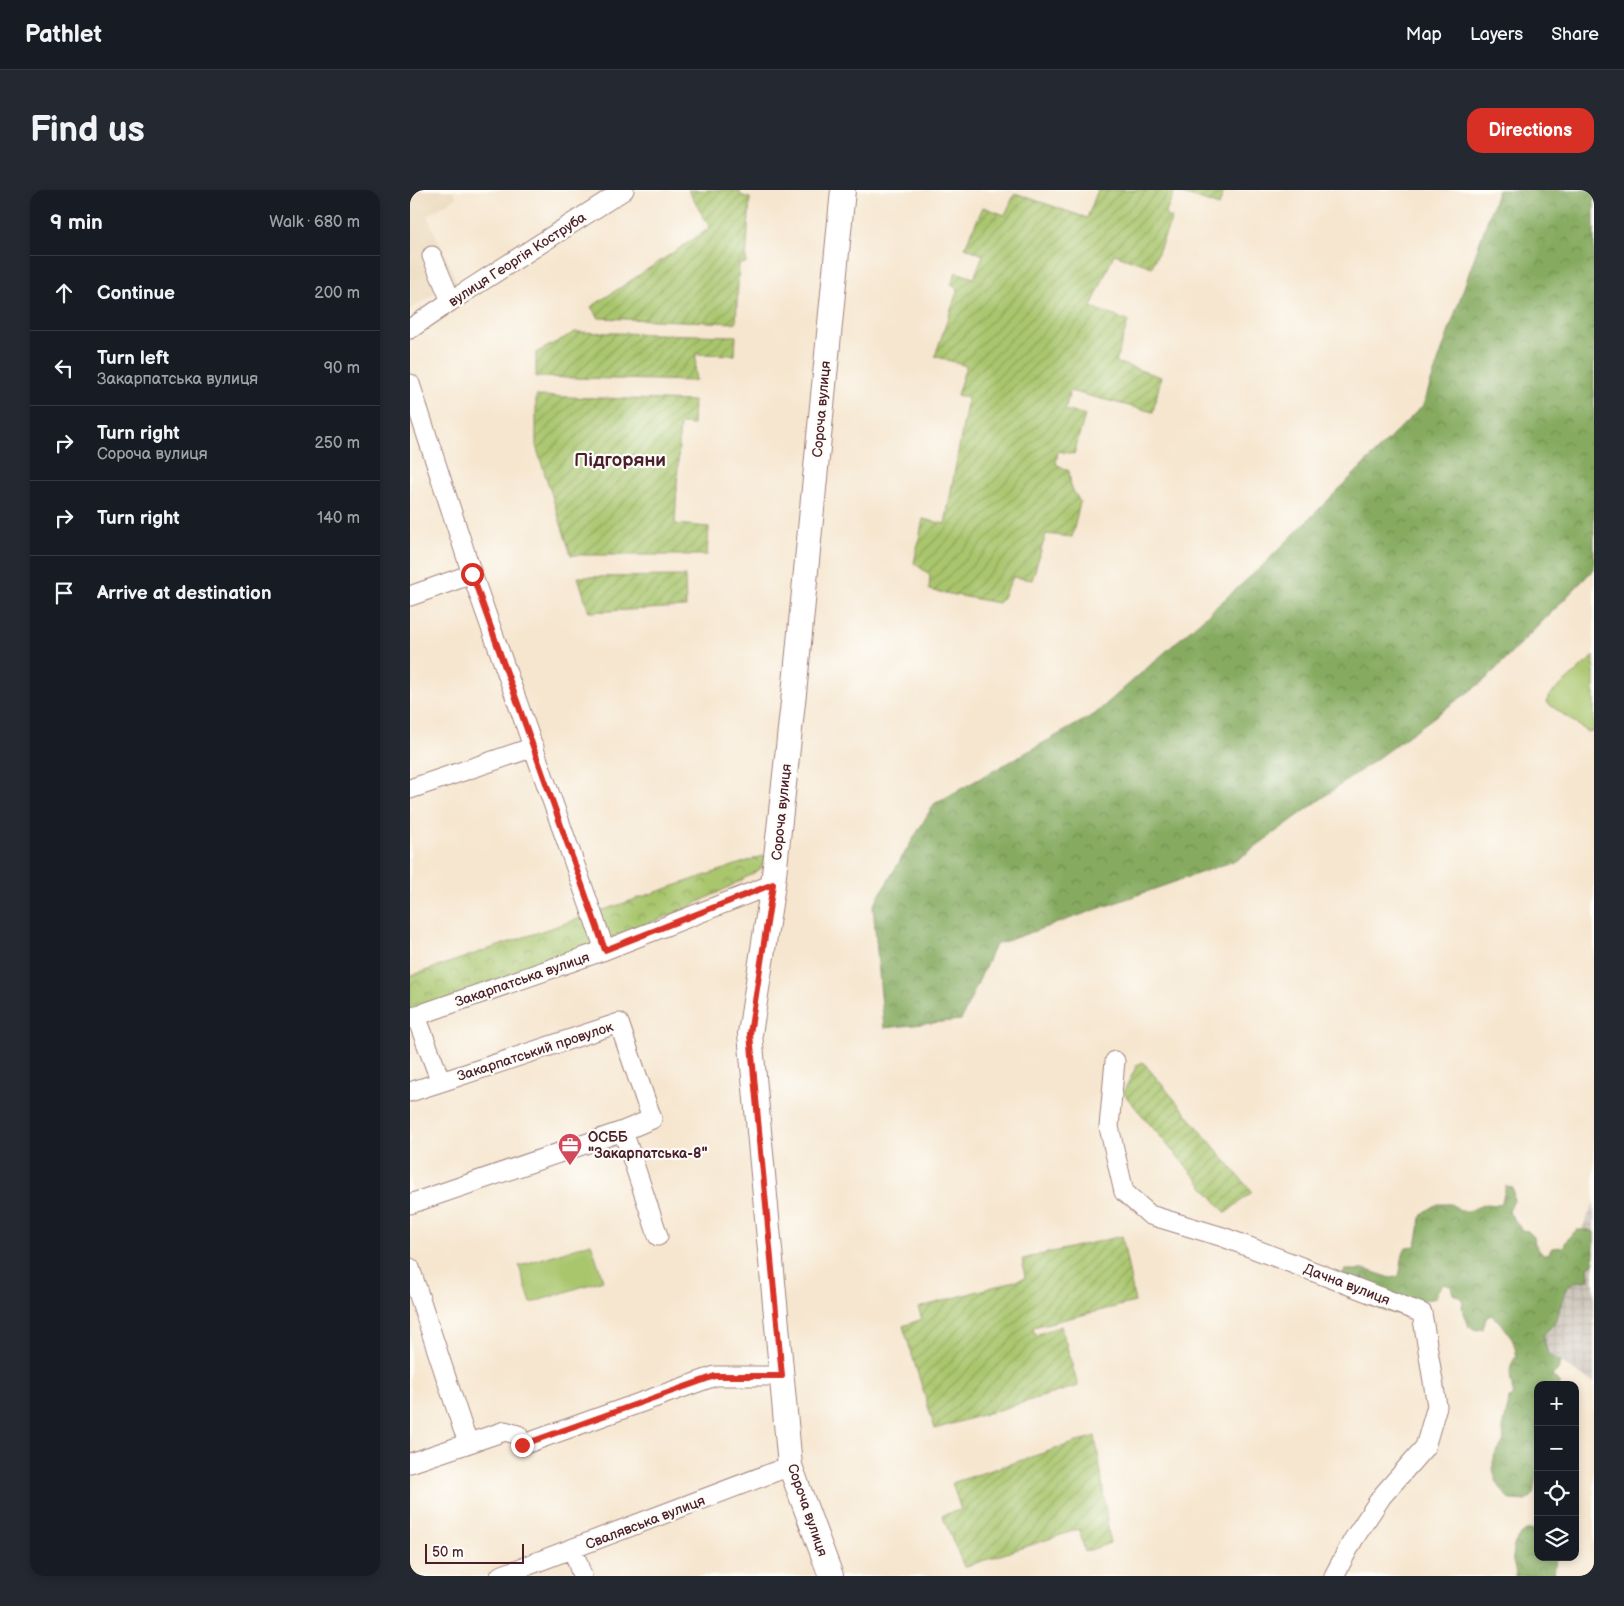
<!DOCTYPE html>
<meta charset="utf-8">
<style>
body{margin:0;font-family:"Balsamiq Sans",sans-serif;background:#242831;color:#f1f3f6}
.controls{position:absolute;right:15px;bottom:15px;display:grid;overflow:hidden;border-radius:10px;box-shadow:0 2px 8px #0003}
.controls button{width:45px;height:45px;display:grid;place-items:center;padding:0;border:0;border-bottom:1px solid #363941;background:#171b24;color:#f1f3f6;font:25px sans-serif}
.scale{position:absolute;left:15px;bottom:12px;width:99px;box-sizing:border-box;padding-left:5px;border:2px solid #4a1f2b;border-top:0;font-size:14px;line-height:18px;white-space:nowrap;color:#4a1f2b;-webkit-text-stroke:4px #fdfcf7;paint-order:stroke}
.stop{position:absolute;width:15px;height:15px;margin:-11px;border:4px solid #d93025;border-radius:50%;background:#fff}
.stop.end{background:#d93025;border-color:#fff;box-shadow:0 1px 5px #0008}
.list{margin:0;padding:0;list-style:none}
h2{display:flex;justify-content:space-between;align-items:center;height:65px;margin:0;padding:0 20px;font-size:21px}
h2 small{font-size:16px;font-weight:400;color:#9ea1a6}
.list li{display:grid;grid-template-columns:32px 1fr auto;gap:15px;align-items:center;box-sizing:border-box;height:75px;padding:0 20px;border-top:1px solid #363941}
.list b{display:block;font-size:19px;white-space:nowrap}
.list p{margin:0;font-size:16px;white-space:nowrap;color:#9ea1a6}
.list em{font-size:16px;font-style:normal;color:#9ea1a6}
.icon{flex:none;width:28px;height:28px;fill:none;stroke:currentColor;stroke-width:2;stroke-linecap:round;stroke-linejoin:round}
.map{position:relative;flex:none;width:1184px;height:1386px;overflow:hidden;border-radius:15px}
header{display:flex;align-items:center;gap:30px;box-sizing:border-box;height:70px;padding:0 25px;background:#171b24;border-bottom:1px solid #363941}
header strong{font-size:24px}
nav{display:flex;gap:28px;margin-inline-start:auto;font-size:18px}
.intro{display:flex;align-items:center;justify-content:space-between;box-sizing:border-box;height:120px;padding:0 30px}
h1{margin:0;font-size:35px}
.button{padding:12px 22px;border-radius:15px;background:#d93025;color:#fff;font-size:18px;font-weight:700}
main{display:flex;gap:30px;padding:0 30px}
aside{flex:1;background:#171b24;border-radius:15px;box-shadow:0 2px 8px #0003}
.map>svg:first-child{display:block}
.built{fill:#ebd8ba}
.industrial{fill:url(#industrial-grid)}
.grass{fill:#a9c66d;stroke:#7a724c}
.forest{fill:url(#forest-crowns);stroke:#686546}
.park{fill:url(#park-crowns);stroke:#7a724c}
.garden{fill:url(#garden-furrows);stroke:#7a724c}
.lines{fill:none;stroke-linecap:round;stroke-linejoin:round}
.minor-casing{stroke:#a0827d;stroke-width:21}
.major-casing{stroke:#a0827d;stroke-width:26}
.minor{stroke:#fff;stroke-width:19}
.major{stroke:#fff;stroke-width:24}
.route{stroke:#d93025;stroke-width:6}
.labels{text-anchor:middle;stroke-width:4.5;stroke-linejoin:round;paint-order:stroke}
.street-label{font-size:14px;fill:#4a1f2b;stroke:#fdfcf7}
.poi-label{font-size:14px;font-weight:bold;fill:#4a1f2b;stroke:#fdfcf7;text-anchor:start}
.district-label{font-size:19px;font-weight:bold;fill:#4a1f2b;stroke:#fdfcf7}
</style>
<header>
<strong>Pathlet</strong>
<nav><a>Map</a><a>Layers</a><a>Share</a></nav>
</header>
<div class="intro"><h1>Find us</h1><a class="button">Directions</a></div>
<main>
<aside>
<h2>9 min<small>Walk · 680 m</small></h2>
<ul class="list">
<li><svg class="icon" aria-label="ahead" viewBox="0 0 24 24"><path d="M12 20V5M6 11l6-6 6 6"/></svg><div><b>Continue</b></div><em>200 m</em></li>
<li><svg class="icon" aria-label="left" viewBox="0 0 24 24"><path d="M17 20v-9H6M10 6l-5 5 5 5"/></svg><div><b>Turn left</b><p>Закарпатська вулиця</p></div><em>90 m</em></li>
<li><svg class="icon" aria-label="right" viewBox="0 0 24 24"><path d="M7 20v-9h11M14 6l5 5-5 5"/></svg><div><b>Turn right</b><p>Сороча вулиця</p></div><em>250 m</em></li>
<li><svg class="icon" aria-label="right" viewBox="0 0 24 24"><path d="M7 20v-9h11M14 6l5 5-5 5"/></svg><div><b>Turn right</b></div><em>140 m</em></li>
<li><svg class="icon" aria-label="arrive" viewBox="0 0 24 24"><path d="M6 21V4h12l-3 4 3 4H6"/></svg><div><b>Arrive at destination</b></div></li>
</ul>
</aside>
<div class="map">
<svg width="1184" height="1386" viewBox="0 0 1184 1386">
<defs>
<pattern id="industrial-grid" width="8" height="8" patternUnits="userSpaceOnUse" patternTransform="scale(1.25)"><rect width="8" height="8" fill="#cbc3b8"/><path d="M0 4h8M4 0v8" fill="none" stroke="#b0a79e"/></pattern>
<pattern id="forest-crowns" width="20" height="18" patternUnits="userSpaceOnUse" patternTransform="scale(1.25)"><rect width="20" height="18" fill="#86ab60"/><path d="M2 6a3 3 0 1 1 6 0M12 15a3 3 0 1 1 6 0" fill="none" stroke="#708b4f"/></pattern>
<pattern id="park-crowns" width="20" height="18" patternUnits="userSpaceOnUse" patternTransform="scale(1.25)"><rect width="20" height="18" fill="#a9c66d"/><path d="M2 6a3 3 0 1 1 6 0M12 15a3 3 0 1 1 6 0" fill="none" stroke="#8ca05a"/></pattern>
<pattern id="garden-furrows" width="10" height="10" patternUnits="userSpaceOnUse" patternTransform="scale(1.25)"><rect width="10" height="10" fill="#a9c66d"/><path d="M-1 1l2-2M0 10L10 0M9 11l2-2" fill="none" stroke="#8ca05a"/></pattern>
</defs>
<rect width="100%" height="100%" fill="#fdfcf7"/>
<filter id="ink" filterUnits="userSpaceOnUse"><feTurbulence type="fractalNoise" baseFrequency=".02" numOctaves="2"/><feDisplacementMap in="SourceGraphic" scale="10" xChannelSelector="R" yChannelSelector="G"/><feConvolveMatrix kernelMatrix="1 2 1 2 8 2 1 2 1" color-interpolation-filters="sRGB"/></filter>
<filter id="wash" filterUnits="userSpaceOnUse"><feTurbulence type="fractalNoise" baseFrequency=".0096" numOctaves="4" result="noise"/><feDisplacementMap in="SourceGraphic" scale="20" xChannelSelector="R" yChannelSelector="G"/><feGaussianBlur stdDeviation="1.12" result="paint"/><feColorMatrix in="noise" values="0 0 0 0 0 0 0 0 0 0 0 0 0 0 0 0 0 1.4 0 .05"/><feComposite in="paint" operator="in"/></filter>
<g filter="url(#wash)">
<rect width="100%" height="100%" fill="#f6e6cf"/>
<!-- built -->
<path class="built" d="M 0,0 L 42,0 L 47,7 L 17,26 L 47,91 L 0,119 Z"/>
<!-- industrial -->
<path class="industrial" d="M 1184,1013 L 1184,1193 L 1130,1160 L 1141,1106 Z"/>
<!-- grass -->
<path class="grass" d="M 1184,466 L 1184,542 L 1178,542 L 1136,512 L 1140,505 Z
M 181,1053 L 193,1090 L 121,1113 L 109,1076 Z"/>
<!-- forest -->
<path class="forest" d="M 1088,0 L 1184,0 L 1184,379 L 1075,490 L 827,670 L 585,755 L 551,830 L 474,838 L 463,716 L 524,614 L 685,524 L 849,379 L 1013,215 Z
M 1096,996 L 1103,998 L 1104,1011 L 1098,1021 L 1112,1040 L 1118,1041 L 1124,1047 L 1125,1054 L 1133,1064 L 1138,1064 L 1142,1058 L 1153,1057 L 1158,1048 L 1167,1040 L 1180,1040 L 1184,1042 L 1184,1072 L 1178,1077 L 1179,1090 L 1164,1092 L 1156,1098 L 1151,1118 L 1143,1135 L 1133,1145 L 1138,1165 L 1150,1172 L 1148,1180 L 1142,1186 L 1149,1192 L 1149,1195 L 1128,1195 L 1128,1274 L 1123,1305 L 1117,1311 L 1100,1310 C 1089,1298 1080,1285 1084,1267 C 1085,1262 1090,1259 1092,1254 C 1095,1250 1093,1243 1093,1239 C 1094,1228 1099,1219 1099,1208 L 1103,1205 C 1102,1192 1096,1178 1106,1167 C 1106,1149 1095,1136 1081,1125 L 1076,1128 L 1073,1139 L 1067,1140 L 1059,1137 L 1052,1117 L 1053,1111 L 1050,1107 L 1043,1104 L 1041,1096 L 1034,1094 L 1028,1100 L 1026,1108 C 1020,1110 1015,1109 1009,1110 C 1002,1112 998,1120 994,1125 L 974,1121 L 942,1104 L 934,1104 C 928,1096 930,1088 935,1080 L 957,1080 L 981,1088 L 989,1086 C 992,1076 991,1066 996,1057 L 1006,1056 L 1011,1028 L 1016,1021 L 1028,1014 L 1041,1014 L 1050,1021 L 1059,1021 L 1075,1014 L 1091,1015 Z
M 1118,1340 L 1128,1340 L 1128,1367 L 1146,1367 L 1144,1386 L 1105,1386 C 1107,1380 1103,1376 1103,1370 C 1101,1357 1106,1346 1118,1340 Z"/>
<!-- park -->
<path class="park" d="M 355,665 L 357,669 L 349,680 L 319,697 L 264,724 L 0,824 L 0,786 Z"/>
<!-- garden -->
<path class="garden" d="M 278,0 L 330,0 L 330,5 L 340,8 L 336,73 L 329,74 L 326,133 L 189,128 L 181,117 L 300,38 Z
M 688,0 L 814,0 L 809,16 L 765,1 L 755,25 L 762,28 L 742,77 L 704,64 L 681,117 L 718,131 L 706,172 L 751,187 L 743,222 L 660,201 L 655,220 L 675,225 L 664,264 L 648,261 L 646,274 L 659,281 L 661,297 L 670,312 L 662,347 L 636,344 L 622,390 L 603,387 L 592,409 L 588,413 L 519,400 L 520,385 L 504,373 L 513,329 L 535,334 L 558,208 L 547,205 L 556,176 L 525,166 L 548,99 L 541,95 L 546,82 L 564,88 L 573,65 L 555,57 L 573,17 L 595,25 L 605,3 L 677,28 Z
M 165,142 L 326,146 L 325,165 L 286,164 L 285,191 L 126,187 L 126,163 Z
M 126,206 L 284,211 L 283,235 L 270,234 L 265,334 L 299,337 L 297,365 L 161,365 L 126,256 Z
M 275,386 L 276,417 L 179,422 L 168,387 Z
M 733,872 L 842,1002 L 816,1023 L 713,903 L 727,875 Z
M 712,1046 L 725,1112 L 623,1137 L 625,1145 L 651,1136 L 668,1196 L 525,1239 L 493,1136 L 512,1129 L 508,1118 L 615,1088 L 612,1069 Z
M 685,1246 L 690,1277 L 700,1353 L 675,1362 L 669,1339 L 554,1377 L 532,1325 L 551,1320 L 542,1293 Z"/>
</g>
<g filter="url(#ink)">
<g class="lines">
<defs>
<path id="minor" d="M 22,66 L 41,111
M 0,139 L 41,111 L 214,0
M 0,194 L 62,384 L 195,760
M 0,406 L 62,384
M 0,599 L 124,557
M 0,828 L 195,760 L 363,694
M 705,871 L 699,937 L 714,1002 L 740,1025 L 813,1047 L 1012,1123 L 1027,1216 L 1015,1257 L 972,1306 L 943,1350 L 924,1386
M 31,892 L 209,833 L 242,929 L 213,941
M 0,902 L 31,892 L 6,826
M 0,1014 L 213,941 L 248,1046
M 0,1078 L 53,1239 L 59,1253
M 0,1273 L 95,1241 L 108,1245 L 112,1255 L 305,1186 L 372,1186
M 163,1359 L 172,1386
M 90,1386 L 380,1276"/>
<path id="major" d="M 421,1386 L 380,1276 L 340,844 L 363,694 L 385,494 L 433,0"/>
</defs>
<!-- minor casing -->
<use href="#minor" class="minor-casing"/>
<!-- major casing -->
<use href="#major" class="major-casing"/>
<!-- minor -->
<use href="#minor" class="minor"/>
<!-- major -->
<use href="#major" class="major"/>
</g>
</g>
<g class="lines" filter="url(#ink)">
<!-- route -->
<path class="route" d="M 62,384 L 195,760 L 363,694 L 340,844 L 372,1186 L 305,1186 L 112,1255"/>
</g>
<!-- icons -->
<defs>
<symbol id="office-pin" viewBox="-11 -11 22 30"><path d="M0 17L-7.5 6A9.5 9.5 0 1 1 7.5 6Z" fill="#d1495b" stroke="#fdfcf7"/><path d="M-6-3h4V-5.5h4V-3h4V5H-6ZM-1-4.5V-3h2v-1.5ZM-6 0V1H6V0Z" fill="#fff"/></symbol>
</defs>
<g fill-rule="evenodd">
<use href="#office-pin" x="146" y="941" width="28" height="38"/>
</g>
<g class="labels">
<!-- street labels -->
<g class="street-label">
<text transform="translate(107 69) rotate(-33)" y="5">вулиця Георгія Коструба</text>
<text transform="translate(411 219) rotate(-85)" y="5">Сороча вулиця</text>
<text transform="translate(371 622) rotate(-84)" y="5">Сороча вулиця</text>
<text transform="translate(112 789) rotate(-19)" y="5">Закарпатська вулиця</text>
<text transform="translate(125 861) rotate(-18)" y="5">Закарпатський провулок</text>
<text transform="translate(937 1094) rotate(21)" y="5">Дачна вулиця</text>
<text transform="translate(398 1320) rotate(71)" y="5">Сороча вулиця</text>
<text transform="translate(235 1332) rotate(-21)" y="5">Свалявська вулиця</text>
</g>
<!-- poi labels -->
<g class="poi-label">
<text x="178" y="952">ОСББ<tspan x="178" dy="16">"Закарпатська-8"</tspan></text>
</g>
<!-- district labels -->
<g class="district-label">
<text x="210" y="276">Підгоряни</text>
</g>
</g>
</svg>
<div class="controls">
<button>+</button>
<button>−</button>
<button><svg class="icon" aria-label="locate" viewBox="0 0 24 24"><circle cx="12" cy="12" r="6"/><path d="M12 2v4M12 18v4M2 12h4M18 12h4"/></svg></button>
<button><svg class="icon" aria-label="layers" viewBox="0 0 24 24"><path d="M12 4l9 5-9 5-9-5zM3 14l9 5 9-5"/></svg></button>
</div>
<div class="scale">50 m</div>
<div class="stop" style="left:62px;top:384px"></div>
<div class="stop end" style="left:112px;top:1255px"></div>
</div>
</main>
